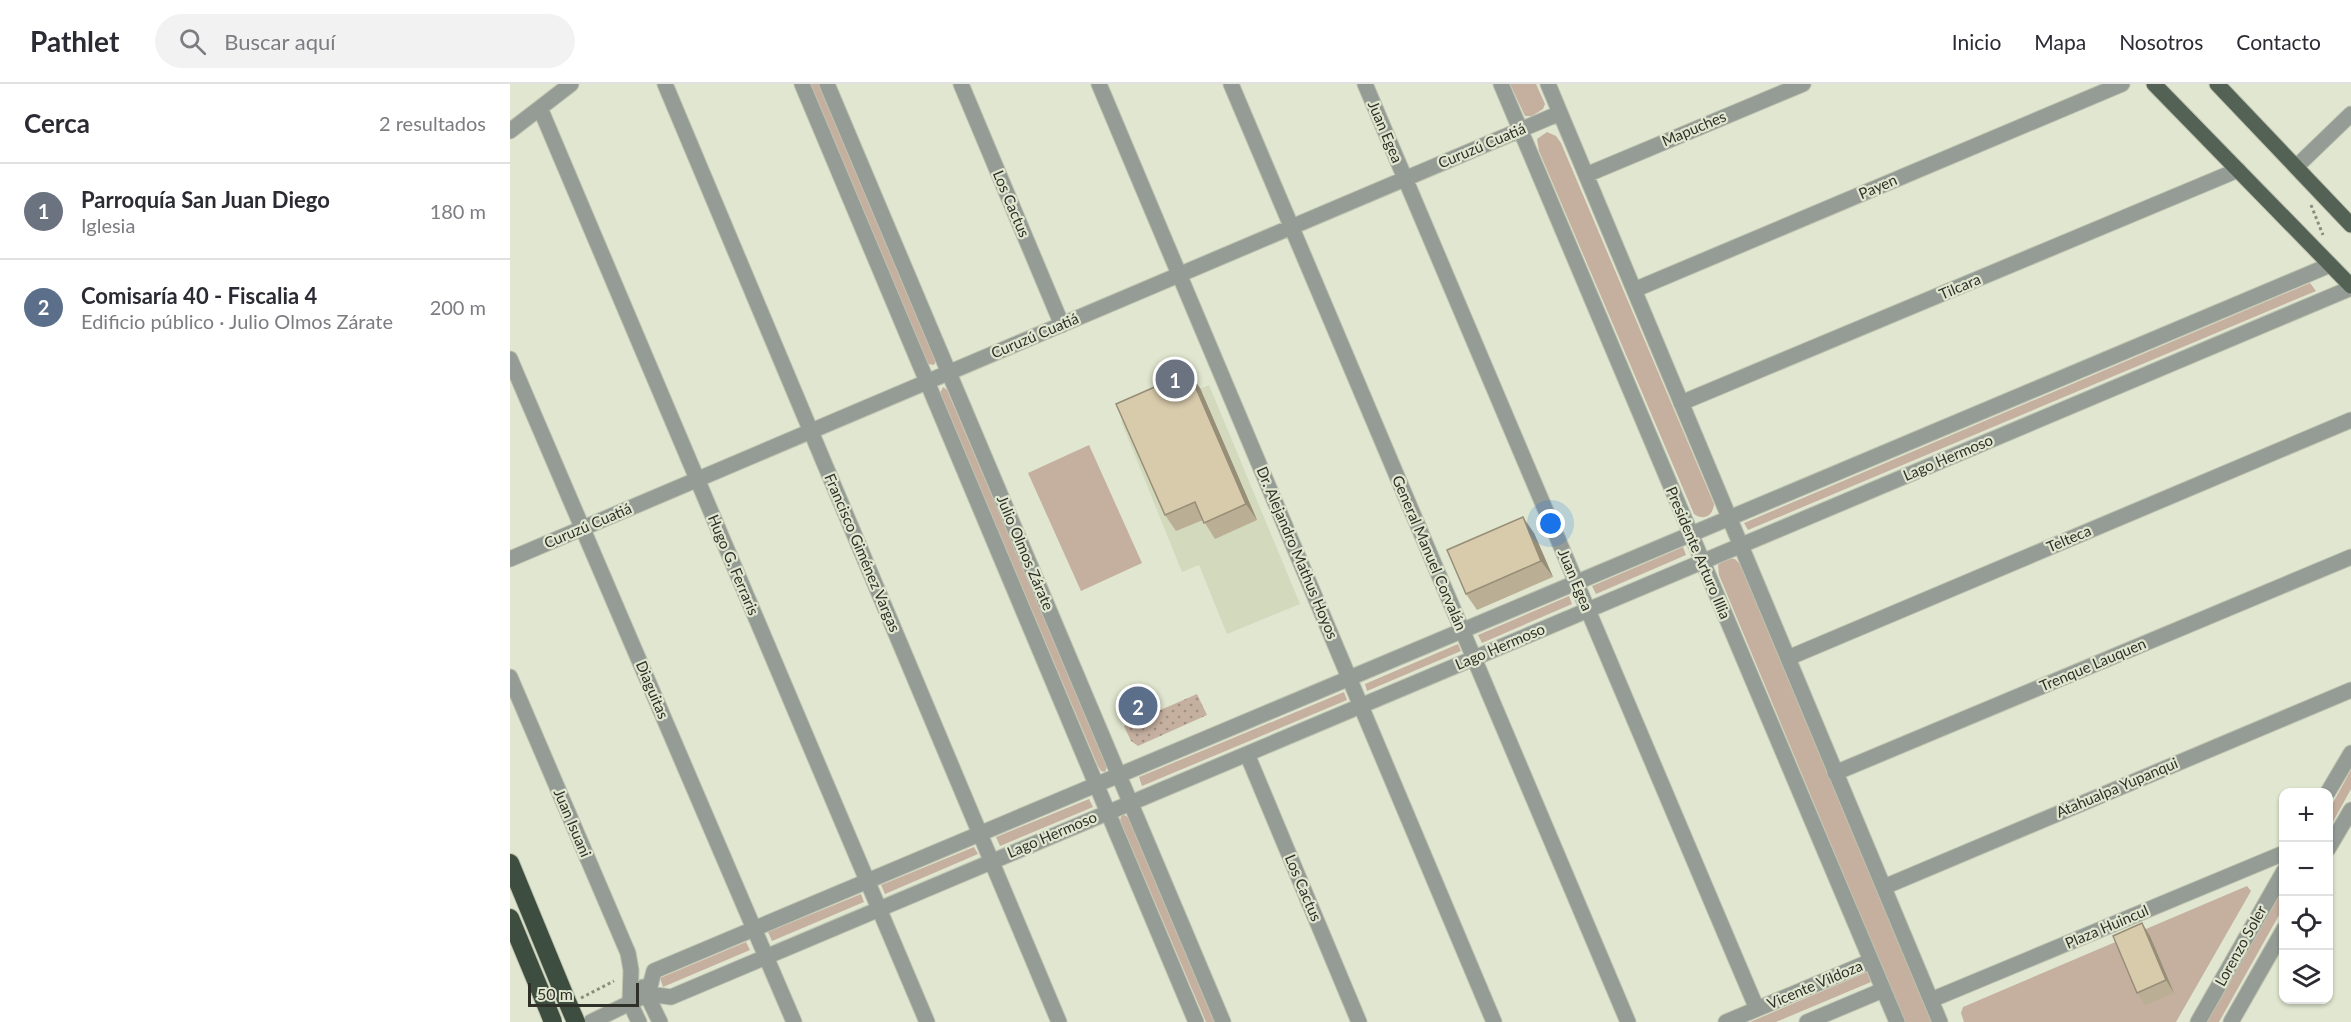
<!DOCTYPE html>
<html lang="es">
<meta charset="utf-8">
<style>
body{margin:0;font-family:Lato,sans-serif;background:#f2f2f3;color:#2b2b33}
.controls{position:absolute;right:18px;bottom:18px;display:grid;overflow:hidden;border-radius:12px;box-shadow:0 2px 4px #0004}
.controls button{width:54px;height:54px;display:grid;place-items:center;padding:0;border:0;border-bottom:2px solid #e1e1e2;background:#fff;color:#2b2b33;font:30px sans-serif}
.scale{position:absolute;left:18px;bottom:15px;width:111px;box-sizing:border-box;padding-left:6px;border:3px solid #2f3129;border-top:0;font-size:16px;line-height:21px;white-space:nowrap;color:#2f3129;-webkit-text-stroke:4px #e0e6cf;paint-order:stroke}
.you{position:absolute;left:1041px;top:440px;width:21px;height:21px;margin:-15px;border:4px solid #fff;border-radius:50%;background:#1a73e8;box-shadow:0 0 0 9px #1a73e833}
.badge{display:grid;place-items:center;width:39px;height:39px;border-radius:50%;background:#a03a9d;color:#fff;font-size:20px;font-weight:700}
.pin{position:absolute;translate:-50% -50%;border:3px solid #fff;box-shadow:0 2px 6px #0006}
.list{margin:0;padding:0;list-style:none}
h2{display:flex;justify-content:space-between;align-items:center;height:78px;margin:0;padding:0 24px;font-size:26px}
h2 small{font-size:20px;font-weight:400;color:#7c7c81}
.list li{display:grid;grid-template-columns:39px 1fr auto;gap:18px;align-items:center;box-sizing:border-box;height:96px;padding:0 24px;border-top:2px solid #e1e1e2}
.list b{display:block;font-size:22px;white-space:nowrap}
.list p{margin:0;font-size:20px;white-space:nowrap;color:#7c7c81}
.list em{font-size:20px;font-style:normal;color:#7c7c81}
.icon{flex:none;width:33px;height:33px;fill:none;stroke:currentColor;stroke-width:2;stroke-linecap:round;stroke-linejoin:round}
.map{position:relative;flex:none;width:1841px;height:938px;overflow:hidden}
header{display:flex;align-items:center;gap:36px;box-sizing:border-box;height:84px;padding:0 30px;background:#fff;border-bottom:2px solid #e1e1e2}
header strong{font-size:28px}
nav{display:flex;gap:33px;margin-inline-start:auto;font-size:21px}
.search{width:420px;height:54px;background:#f2f2f3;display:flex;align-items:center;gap:15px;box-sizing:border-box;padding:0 21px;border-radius:33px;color:#7c7c81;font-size:22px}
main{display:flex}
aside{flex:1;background:#fff}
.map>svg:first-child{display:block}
.built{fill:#d2d9bc}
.grass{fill:#c5b0a0}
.park{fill:url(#park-dots)}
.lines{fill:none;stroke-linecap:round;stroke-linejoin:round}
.minor-casing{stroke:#bdc2ae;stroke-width:17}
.major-casing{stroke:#bdc2ae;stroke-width:17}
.highway-casing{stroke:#bdc2ae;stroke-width:20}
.path{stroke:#8a8e7e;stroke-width:3;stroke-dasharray:3 3;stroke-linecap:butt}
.minor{stroke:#949c95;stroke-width:15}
.major{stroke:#546255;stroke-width:15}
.highway{stroke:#3d4d3f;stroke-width:18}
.highway-bridge-casing{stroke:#bdc2ae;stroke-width:20;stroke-linecap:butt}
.highway-bridge{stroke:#3d4d3f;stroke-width:18}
.wall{fill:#baaf94}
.shaded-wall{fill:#978e78}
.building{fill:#d8cbac;stroke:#978e78;stroke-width:1.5}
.labels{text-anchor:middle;stroke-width:4.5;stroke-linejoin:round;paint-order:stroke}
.street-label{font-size:15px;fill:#2f3129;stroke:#e0e6cf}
</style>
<header>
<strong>Pathlet</strong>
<div class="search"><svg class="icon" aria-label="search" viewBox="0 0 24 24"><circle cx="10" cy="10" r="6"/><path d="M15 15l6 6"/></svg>Buscar aquí</div>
<nav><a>Inicio</a><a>Mapa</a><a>Nosotros</a><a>Contacto</a></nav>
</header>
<main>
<aside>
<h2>Cerca<small>2 resultados</small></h2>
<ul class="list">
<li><span class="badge" style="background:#6b7280">1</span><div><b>Parroquía San Juan Diego</b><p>Iglesia</p></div><em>180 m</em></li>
<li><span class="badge" style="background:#5c6f8a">2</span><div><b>Comisaría 40 - Fiscalia 4</b><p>Edificio público · Julio Olmos Zárate</p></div><em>200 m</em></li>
</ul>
</aside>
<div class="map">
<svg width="1841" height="938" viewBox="0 0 1841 938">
<defs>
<pattern id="park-dots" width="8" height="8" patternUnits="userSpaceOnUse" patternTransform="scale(1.5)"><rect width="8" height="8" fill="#c5b0a0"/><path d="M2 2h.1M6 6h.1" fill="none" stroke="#a09082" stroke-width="1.8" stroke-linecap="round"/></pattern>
</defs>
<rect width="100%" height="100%" fill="#e0e6cf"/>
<!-- built -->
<path class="built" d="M 699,301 L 790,520 L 717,550 L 689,481 L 672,488 L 611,337 Z"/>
<!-- grass -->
<path class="grass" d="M 300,0 L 310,0 L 426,277 L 424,281 L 418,280 Z
M 1000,0 L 1026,0 L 1035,20 L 1033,25 L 1022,32 L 1015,32 Z
M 1037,48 L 1046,52 L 1051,59 L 1204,420 C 1203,432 1194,437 1184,430 L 1029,67 L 1027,55 Z
M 1800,199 L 1806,207 L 1238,446 L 1234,439 Z
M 433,303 L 437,306 L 595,678 L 597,683 L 595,688 L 591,687 L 588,682 L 430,309 Z
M 579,361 L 632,479 L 571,507 L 518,389 Z
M 1173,463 L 1176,471 L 1086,510 L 1082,502 Z
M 1216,474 L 1225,475 L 1230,480 L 1422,938 L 1395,938 L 1209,491 L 1208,481 Z
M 1059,512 L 1062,520 L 972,559 L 968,551 Z
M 948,560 L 951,567 L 857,607 L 855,600 Z
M 834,608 L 837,616 L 632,702 L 629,693 Z
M 1841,686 L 1841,705 L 1819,745 L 1819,726 Z
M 579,715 L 583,723 L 490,762 L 486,753 Z
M 612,730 L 618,733 L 705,938 L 696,938 L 610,736 Z
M 464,763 L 468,770 L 375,810 L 371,801 Z
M 1737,802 L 1741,807 L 1666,938 L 1454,938 L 1451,929 L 1453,923 Z
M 1773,804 L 1773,824 L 1709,938 L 1697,938 Z
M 351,810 L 354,818 L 262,857 L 258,848 Z
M 236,858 L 240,866 L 153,903 L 150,894 Z
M 1357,888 L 1361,898 L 1266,938 L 1240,938 Z"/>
<!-- park -->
<path class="park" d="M 687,610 L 697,631 L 628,662 L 621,657 L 614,642 Z"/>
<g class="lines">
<defs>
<path id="minor" d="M 155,0 L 549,938
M 292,0 L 686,938
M 317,0 L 713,938
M 451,0 L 552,241
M 589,0 L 984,938
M 721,0 L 1118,938
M 855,0 L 1247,925
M 991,0 L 1387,938
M 1038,0 L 1430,938
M 30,24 L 417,938
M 0,47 L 61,0
M 1786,83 L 1841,30
M 1076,91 L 1293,0
M 1124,206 L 1612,0
M 0,275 L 284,938
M 1171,319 L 1728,86
M 0,475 L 1050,29
M 1278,574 L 1841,336
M 0,593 L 118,869 L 121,886 L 120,919 L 129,938
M 737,670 L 849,938
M 1325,689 L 1841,473
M 1818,708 L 1841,669
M 1818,765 L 1841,726
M 1374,803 L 1841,606
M 133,903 L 150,938
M 138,910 L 144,887 L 1820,181
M 1421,916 L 1774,769
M 81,938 L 138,910 L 161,913 L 1841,204
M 1216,938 L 1361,877
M 1297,938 L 1373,906
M 1688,938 L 1774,787
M 1721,938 L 1774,845"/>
<path id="major" d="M 1644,0 L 1841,202
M 1707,0 L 1841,141"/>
<path id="highway" d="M 0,779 L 56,915
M 0,834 L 37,923"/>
</defs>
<!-- minor casing -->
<use href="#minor" class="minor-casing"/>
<!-- major casing -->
<use href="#major" class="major-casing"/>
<!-- highway casing -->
<use href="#highway" class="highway-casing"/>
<!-- path -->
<path class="path" d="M 1801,121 L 1813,151
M 71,914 L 104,897"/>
<!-- minor -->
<use href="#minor" class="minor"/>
<!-- major -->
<use href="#major" class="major"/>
<!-- highway -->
<use href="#highway" class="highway"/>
<defs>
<path id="highway-bridge" d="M 56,915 L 66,938
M 37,923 L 43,938"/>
</defs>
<!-- highway-bridge casing -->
<use href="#highway-bridge" class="highway-bridge-casing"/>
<!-- highway-bridge -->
<use href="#highway-bridge" class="highway-bridge"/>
</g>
<!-- wall -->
<path class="wall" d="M 690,304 L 747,436 L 705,455 L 693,436 L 666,447 L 655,431 Z
M 1024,449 L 1043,493 L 967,526 L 956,510 Z
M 1632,839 L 1640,852 L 1664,909 L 1635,921 L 1627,909 Z"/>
<!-- shaded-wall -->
<path class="shaded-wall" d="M 679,288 L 690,304 L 747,436 L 736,420 Z
M 1013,433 L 1024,449 L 1043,493 L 1031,477 Z
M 1632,839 L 1640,852 L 1664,909 L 1656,896 Z"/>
<!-- building -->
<path class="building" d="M 679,288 L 736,420 L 694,439 L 685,418 L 655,431 L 606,320 Z
M 1013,433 L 1031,477 L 956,510 L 937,466 Z
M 1632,839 L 1656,896 L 1627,909 L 1603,852 Z"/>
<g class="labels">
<!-- street labels -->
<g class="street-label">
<text transform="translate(1184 45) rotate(-23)" y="5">Mapuches</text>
<text transform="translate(875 48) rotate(67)" y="5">Juan Egea</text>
<text transform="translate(972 62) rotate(-23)" y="5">Curuzú Cuatiá</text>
<text transform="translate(1368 103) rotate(-23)" y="5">Payen</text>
<text transform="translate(501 120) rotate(67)" y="5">Los Cactus</text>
<text transform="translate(1450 203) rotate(-23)" y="5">Tilcara</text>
<text transform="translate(525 252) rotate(-23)" y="5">Curuzú Cuatiá</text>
<text transform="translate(1438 374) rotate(-23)" y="5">Lago Hermoso</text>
<text transform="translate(78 442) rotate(-23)" y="5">Curuzú Cuatiá</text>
<text transform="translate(1559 455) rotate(-23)" y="5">Telteca</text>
<text transform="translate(352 469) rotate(67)" y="5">Francisco Giménez Vargas</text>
<text transform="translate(515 469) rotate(67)" y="5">Julio Olmos Zárate</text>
<text transform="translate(787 469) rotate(67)" y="5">Dr. Alejandro Mathus Hoyos</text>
<text transform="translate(919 469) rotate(67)" y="5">General Manuel Corvalán</text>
<text transform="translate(1188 469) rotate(67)" y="5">Presidente Arturo Illia</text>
<text transform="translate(223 481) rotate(67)" y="5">Hugo G. Ferraris</text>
<text transform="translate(1065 496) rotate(67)" y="5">Juan Egea</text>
<text transform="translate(990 563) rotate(-23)" y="5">Lago Hermoso</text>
<text transform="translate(1583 581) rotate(-23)" y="5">Trenque Lauquen</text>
<text transform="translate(142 606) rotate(67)" y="5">Diaguitas</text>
<text transform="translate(1607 704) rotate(-23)" y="5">Atahualpa Yupanqui</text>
<text transform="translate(62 739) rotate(67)" y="5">Juan Isuani</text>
<text transform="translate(542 751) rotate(-23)" y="5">Lago Hermoso</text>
<text transform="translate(793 804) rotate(67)" y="5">Los Cactus</text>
<text transform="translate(1597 843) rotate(-23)" y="5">Plaza Huincul</text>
<text transform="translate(1731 862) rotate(-61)" y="5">Lorenzo Soler</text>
<text transform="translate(1305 901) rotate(-23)" y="5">Vicente Vildoza</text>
</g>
</g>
</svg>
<div class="controls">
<button>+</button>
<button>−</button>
<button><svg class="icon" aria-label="locate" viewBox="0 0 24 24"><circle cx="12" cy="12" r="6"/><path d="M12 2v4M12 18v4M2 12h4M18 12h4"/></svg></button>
<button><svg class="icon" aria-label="layers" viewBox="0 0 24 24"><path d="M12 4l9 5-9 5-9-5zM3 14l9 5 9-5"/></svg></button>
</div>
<div class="scale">50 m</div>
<div class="you"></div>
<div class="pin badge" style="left:665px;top:295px;background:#6b7280">1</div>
<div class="pin badge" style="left:628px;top:622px;background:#5c6f8a">2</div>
</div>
</main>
